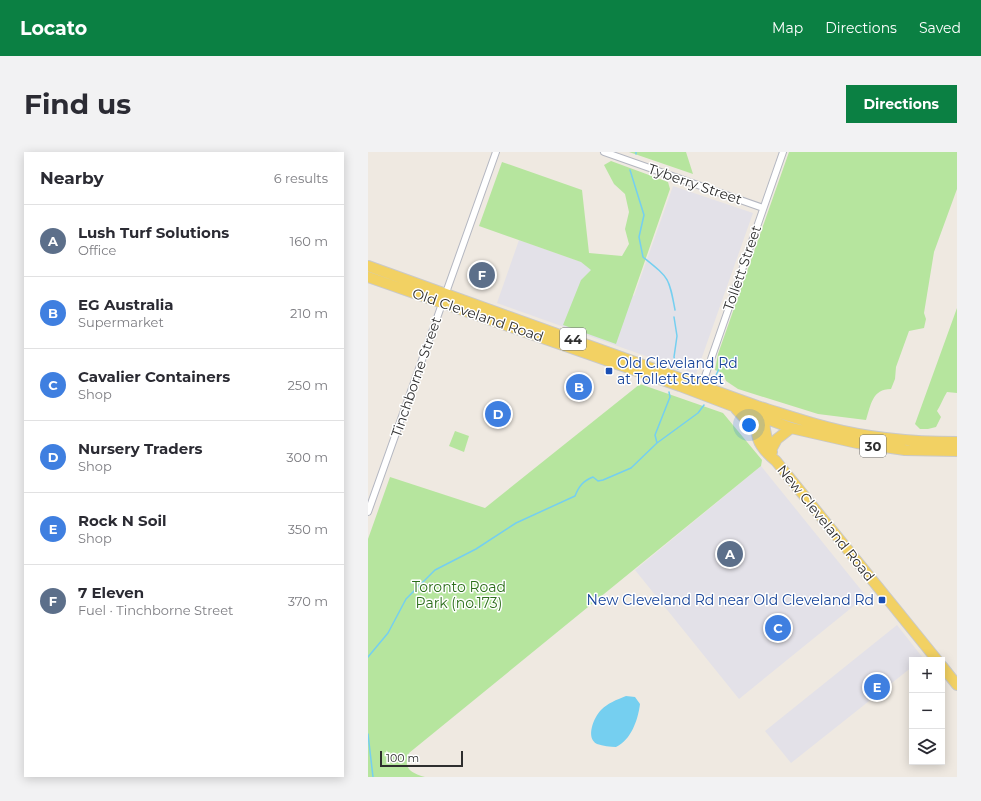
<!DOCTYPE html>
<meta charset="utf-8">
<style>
body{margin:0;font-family:Montserrat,sans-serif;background:#f2f2f3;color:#2b2b33}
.controls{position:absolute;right:12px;bottom:12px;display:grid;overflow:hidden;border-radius:0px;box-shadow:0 2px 10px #0003}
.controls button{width:36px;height:36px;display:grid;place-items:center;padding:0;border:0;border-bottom:1px solid #e1e1e2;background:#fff;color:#2b2b33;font:20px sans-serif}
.scale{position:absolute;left:12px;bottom:10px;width:83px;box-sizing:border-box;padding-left:4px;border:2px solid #2e2e2e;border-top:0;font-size:11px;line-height:14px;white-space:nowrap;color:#2e2e2e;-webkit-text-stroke:3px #fff;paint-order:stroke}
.you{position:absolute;left:381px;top:273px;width:14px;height:14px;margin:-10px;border:3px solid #fff;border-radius:50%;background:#1a73e8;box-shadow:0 0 0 6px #1a73e833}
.badge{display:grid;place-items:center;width:26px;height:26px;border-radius:50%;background:#0b8043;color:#fff;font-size:13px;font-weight:700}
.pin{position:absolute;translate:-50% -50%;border:2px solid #fff;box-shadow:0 1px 4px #0006}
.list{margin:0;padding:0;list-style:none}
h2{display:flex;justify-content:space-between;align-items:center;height:52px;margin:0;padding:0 16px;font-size:17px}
h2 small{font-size:13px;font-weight:400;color:#7c7c81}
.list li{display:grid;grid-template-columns:26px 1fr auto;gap:12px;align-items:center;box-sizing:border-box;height:72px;padding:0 16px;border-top:1px solid #e1e1e2}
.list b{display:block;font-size:15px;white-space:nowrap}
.list p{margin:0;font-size:13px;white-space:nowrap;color:#7c7c81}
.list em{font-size:13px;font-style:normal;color:#7c7c81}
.icon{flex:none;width:22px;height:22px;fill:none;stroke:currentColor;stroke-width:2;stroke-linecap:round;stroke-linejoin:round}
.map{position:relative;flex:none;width:589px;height:625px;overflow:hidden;border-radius:0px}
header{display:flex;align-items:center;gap:24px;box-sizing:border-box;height:56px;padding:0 20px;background:#0b8043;color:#fff}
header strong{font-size:19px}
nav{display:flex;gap:22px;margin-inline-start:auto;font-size:14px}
.intro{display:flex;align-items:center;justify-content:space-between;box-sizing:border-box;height:96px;padding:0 24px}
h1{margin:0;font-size:28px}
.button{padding:10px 18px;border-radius:0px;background:#0b8043;color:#fff;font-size:14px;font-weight:700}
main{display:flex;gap:24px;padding:0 24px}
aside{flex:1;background:#fff;border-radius:0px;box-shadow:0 2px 10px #0003}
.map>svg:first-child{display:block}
.industrial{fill:#e3e1e8}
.green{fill:#b6e59e}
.water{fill:#75cff0}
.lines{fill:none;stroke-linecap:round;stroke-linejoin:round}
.stream{stroke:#75cff0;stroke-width:1.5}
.street-casing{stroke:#b4b7c1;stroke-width:8}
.primary-casing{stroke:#c9c9c9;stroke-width:12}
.street{stroke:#fff;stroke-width:6}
.primary{stroke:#f2d163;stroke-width:10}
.transit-dot{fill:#1a4fb4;stroke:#fff;stroke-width:1.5}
.labels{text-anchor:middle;stroke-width:3;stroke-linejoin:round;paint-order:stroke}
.shield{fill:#fff;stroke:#6d6d6d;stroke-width:1}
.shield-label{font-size:13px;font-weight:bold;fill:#2e2e2e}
.street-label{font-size:14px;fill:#2e2e2e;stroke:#fff}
.transit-label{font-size:14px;fill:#164399;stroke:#fff;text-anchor:start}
.park-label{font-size:14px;fill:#2c6e1b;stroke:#fff}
</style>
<header>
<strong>Locato</strong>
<nav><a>Map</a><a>Directions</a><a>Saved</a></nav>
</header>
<div class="intro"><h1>Find us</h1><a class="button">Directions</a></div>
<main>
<aside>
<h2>Nearby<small>6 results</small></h2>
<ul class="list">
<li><span class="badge" style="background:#5c6f8a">A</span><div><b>Lush Turf Solutions</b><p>Office</p></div><em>160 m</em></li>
<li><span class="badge" style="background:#3f7fe0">B</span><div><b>EG Australia</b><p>Supermarket</p></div><em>210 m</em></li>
<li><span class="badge" style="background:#3f7fe0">C</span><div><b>Cavalier Containers</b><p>Shop</p></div><em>250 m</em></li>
<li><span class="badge" style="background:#3f7fe0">D</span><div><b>Nursery Traders</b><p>Shop</p></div><em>300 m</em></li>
<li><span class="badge" style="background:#3f7fe0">E</span><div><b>Rock N Soil</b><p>Shop</p></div><em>350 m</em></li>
<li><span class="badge" style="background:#5c6f8a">F</span><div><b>7 Eleven</b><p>Fuel · Tinchborne Street</p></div><em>370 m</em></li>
</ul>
</aside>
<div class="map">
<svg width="589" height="625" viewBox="0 0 589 625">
<rect width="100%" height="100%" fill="#efe9e1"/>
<!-- industrial -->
<path class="industrial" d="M 305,34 L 385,61 L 328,222 L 129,151 L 151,88 L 222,113 L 266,144 Z
M 393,314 L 498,444 L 371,547 L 267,418 Z
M 529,473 L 555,506 L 553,508 L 544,508 L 544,515 L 423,611 L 397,579 Z"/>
<!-- green -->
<path class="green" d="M 261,0 L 318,0 L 325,22 Z
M 421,0 L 589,0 L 589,37 L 566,100 L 556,161 L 558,167 L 556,176 L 541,179 L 528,215 L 527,227 L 523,237 C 504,237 503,253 498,268 L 450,262 L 370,237 L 358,229 L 355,221 L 347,218 L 350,202 Z
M 243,9 L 300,30 L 302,37 L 248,192 L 195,173 L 213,128 L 223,118 L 213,110 L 111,74 L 134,10 L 214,38 L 221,101 L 254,104 L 261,92 L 257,77 L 261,60 L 257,42 L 246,32 L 236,13 Z
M 589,156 L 589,241 L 579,240 C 575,246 573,253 569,259 L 573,265 L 568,275 L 560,277 L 552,277 L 547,272 Z
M 272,232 L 355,261 L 394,308 L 393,314 L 41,601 C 34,617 44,621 57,625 L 0,625 L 0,387 L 22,325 L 117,356 Z
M 87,279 L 101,284 L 96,300 L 81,294 Z"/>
<!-- water -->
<path class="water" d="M 258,544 L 267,545 L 272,552 C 270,568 263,588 248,595 C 242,595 235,594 229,592 C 217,586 226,565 233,558 C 240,551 248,548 258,544 Z"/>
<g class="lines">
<!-- stream -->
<path class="stream" d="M 268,2 L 268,0
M 262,18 L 276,63 L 271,85 L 275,105 C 301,126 301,125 307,158
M 306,165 L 309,184 L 306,205 L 310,217
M 347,225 L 352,215 L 369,204
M 289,291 L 287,283 L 302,245 L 301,240
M 0,505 L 20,481 L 38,447 L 67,418 L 108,397 L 148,371 L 207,344 C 211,334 215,329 225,325 L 230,329 L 235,328 L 263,316 L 289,291 L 330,261 L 336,253
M 0,582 L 5,625"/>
<defs>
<path id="street" d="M 236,0 L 395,56
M 334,233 L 415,0
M 0,360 L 128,0"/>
<path id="primary" d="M 0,114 L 389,254 C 412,261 435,269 459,275 C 501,286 545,290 589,290
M 0,125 L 312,234 L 423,276 L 489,291 L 537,298 L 589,299
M 368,257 L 388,279
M 393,259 C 385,282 388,293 408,309 L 569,508
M 397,261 C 395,274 398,287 404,300
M 403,298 L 409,287 L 423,276
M 574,514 L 589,533"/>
</defs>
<!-- street casing -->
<use href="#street" class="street-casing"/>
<!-- primary casing -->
<use href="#primary" class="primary-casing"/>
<!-- street -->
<use href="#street" class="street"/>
<!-- primary -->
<use href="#primary" class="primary"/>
</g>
<!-- markers -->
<g class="transit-dot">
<rect x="237" y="215" width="8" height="8" rx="2"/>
<rect x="510" y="444" width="8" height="8" rx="2"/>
</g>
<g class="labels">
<!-- shield labels -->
<g class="shield">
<rect x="192" y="176" width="26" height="22" rx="3"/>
<rect x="492" y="283" width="26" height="22" rx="3"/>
</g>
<g class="shield-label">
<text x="205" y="192">44</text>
<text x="505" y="299">30</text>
</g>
<!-- street labels -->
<g class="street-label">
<text transform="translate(327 32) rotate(19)" y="5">Tyberry Street</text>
<text transform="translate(374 116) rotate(-71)" y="5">Tollett Street</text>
<text transform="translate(110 163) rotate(19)" y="5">Old Cleveland Road</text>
<text transform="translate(48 225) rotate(-71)" y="5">Tinchborne Street</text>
<text transform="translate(458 371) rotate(51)" y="5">New Cleveland Road</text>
</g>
<!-- transit labels -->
<g class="transit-label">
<text x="249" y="216">Old Cleveland Rd<tspan x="249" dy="16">at Tollett Street</tspan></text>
<text x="506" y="453" text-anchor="end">New Cleveland Rd near Old Cleveland Rd</text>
</g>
<!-- park labels -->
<g class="park-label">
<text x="91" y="440">Toronto Road<tspan x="91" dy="16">Park (no.173)</tspan></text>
</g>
</g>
</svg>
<div class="controls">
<button>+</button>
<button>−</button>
<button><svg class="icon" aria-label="layers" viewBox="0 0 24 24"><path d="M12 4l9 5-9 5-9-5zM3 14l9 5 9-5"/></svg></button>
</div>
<div class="scale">100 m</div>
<div class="you"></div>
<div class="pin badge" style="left:362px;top:402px;background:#5c6f8a">A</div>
<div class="pin badge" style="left:211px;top:235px;background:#3f7fe0">B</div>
<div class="pin badge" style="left:410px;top:476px;background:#3f7fe0">C</div>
<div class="pin badge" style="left:130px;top:262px;background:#3f7fe0">D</div>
<div class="pin badge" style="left:509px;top:535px;background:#3f7fe0">E</div>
<div class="pin badge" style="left:114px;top:123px;background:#5c6f8a">F</div>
</div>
</main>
